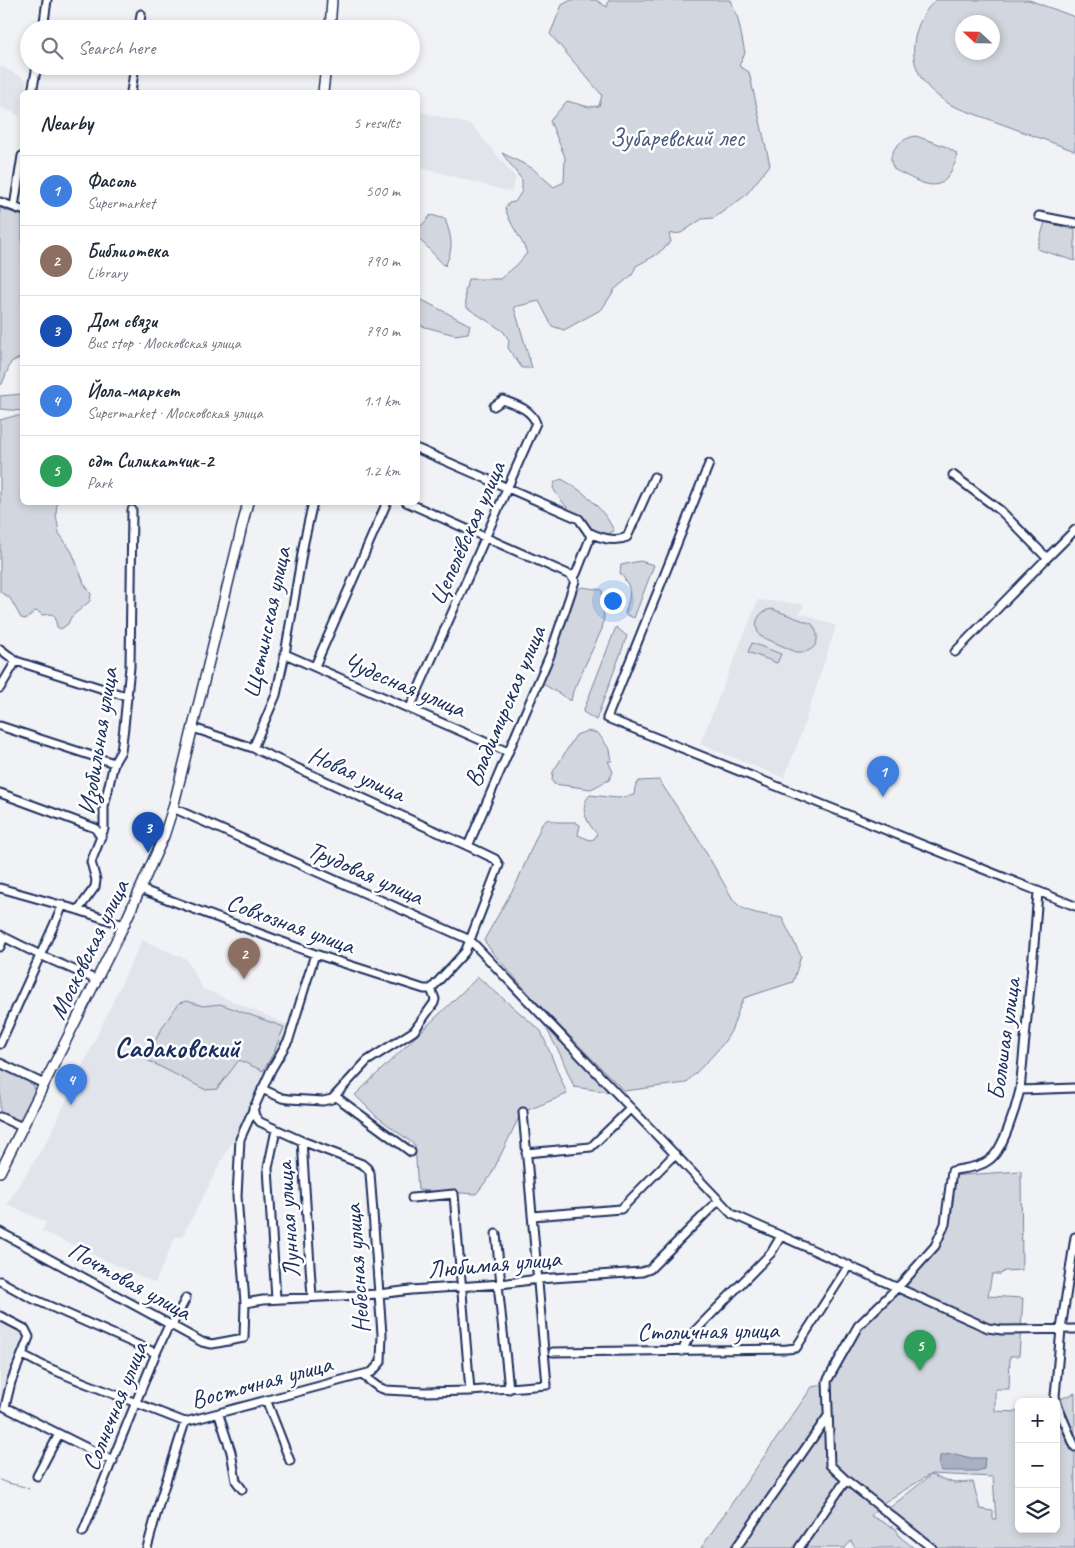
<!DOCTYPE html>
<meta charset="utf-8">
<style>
body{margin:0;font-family:Caveat,sans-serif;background:#f6f6f7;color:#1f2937}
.controls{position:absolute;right:15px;bottom:15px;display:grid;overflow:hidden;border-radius:8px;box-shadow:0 2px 8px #0003}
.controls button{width:45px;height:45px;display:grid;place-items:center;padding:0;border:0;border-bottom:1px solid #e0e1e3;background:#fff;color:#1f2937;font:25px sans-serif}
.compass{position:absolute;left:955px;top:15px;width:45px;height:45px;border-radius:50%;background:#fff;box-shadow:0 2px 8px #0003;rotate:292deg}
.you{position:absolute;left:612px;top:600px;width:18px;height:18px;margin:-12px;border:4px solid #fff;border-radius:50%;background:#1a73e8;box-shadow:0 0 0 8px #1a73e833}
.badge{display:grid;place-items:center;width:32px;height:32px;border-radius:50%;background:#d1495b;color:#fff;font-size:16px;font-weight:700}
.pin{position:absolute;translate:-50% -41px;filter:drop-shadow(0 1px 2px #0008)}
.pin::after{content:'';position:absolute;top:26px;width:18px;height:15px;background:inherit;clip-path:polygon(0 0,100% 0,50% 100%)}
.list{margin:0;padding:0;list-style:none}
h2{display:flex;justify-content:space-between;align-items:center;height:65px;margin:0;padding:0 20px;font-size:21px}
h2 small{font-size:16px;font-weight:400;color:#747a83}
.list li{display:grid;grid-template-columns:32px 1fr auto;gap:15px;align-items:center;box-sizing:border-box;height:70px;padding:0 20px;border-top:1px solid #e0e1e3}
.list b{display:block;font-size:19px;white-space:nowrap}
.list p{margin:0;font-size:16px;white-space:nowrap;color:#747a83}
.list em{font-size:16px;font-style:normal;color:#747a83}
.icon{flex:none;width:28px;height:28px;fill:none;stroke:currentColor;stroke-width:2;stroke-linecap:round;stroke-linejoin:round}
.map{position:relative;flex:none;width:1075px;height:1548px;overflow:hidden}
.search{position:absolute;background:#fff;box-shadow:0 2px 8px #0003;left:20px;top:20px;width:400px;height:55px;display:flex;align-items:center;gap:12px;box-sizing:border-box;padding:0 18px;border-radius:28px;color:#747a83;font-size:19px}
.panel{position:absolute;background:#fff;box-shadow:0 2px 8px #0003;left:20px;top:90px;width:400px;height:415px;border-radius:8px}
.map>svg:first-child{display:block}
.built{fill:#e1e4ea}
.green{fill:#d2d6df;stroke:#76829e;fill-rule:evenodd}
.water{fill:#a8b0c2;stroke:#707c9a}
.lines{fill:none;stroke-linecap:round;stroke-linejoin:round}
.stream{stroke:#707c9a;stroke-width:1}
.minor-casing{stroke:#1b2f5e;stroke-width:11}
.major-casing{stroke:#1b2f5e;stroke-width:12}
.minor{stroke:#fff;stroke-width:7}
.major{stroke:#fff;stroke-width:9}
.labels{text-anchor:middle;stroke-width:5;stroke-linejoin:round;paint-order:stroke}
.park-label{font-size:25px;fill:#49597e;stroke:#fff}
.street-label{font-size:25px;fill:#1b2f5e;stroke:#fff}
.quarter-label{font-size:28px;font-weight:bold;fill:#1b2f5e;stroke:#fff}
</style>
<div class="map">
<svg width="1075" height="1548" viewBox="0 0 1075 1548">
<rect width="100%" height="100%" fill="#f1f2f5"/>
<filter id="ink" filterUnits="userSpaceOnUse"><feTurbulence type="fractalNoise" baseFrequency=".02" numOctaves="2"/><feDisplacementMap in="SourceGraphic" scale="10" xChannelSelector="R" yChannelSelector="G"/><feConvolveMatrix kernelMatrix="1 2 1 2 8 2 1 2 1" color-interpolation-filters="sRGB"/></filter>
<g filter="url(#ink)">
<!-- built -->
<path class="built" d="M 0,66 L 27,80 L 25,92 L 22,92 L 20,116 L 0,107 Z
M 418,111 L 472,125 L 516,178 L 511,192 L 418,167 Z
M 758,600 L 804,604 L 800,613 L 836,626 L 800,737 L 784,778 L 700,744 Z
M 142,940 L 186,959 L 203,989 L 291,1026 L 286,1038 L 272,1060 L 254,1099 L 182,1237 L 175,1237 L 155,1283 L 42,1231 L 46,1222 L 7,1204 L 47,1141 Z
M 0,1321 L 21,1331 L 25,1342 L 0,1400 Z"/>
<!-- green -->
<path class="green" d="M 571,0 L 596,0 L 607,7 L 609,0 L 731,0 L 738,19 L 745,53 L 739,66 L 749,72 L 770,165 L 745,196 L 714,218 L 702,219 L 681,233 L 669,234 L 671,242 L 656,255 L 636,266 L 632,275 L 615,289 L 602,309 L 564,330 L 552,326 L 539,301 L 514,307 L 532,368 L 522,368 L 508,348 L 509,340 L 503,331 L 466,307 L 465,292 L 468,279 L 500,279 L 517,265 L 527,253 C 521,237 510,225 505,208 L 509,203 L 515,202 L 522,191 L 522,180 L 502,153 L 532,168 L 554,187 L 564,182 L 565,157 L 550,121 L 567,101 L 589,107 L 599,106 L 602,95 L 550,34 L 562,5 Z
M 936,0 L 1029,0 L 1075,17 L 1075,151 L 953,106 C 939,98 924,87 918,71 C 907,49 918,15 936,0 ZM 962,22 L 992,22 L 992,52 L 962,52 Z
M 916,136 L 947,147 L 956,153 C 958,159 954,165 951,171 C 939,198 915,179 895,170 C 883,155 900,138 916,136 Z
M 0,208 L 22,216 L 22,357 L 11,362 L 2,384 L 0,385 Z
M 431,215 L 445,219 C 452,238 454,248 445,266 C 435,257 428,246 418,239 L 418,226 L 421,226 Z
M 1045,222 L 1075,230 L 1075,261 L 1037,249 Z
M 422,300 L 470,325 L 468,333 L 455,335 L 418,325 L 418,301 Z
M 22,394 L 22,411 L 0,409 L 0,396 Z
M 14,416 L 22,416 L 22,502 L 57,503 L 56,514 L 59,533 L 72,552 L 84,583 L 91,594 L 90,601 L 71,617 L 68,624 L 61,629 L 57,627 L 55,617 L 52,614 L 42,615 L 39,612 L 35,611 L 26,619 L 21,618 L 10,598 L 0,592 L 0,420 Z
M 561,479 C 581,488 605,510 614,531 L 606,535 C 601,534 595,533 591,530 C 580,523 559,500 553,488 L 555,482 Z
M 640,561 L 654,565 L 634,618 L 625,614 C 630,594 634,590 620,573 L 621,565 Z
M 582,587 L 602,590 L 604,617 L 602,629 L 573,691 L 571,701 L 540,682 L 547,671 L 555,644 L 552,633 L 558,625 L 574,592 Z
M 772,609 L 812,624 C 823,639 816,654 796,652 L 760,636 C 752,624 758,611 772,609 Z
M 616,627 L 627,636 L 596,720 L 583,712 Z
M 752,643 L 781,654 L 777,663 L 748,652 Z
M 587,731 L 598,733 L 610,750 L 612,761 L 608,761 L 613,772 L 609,780 L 591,789 L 554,784 L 552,781 L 553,772 L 576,735 Z
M 659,780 L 700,842 L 734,901 C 745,914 765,914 782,918 L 801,956 L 793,982 L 744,998 C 738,1008 736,1020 731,1031 C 722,1049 700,1068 686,1083 L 624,1091 L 541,1007 L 492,952 L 484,940 L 517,882 L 542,824 L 548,819 L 556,822 L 575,822 L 580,825 L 578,835 L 590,840 L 594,839 L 597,834 C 587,823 578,807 590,795 L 618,798 L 634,795 L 635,787 L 639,781 Z
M 478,977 L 541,1031 L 567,1094 L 521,1113 L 491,1175 L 476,1194 L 418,1190 L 415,1145 L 376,1116 L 355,1095 Z
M 187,1001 L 203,1006 L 220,1004 L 284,1027 L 274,1052 L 263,1071 L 239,1060 L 217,1089 L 206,1090 L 145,1059 L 165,1023 L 179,1003 Z
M 544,1024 L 623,1094 L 574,1087 L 561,1056 Z
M 0,1066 L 33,1081 C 37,1091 30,1116 19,1121 C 13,1123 6,1118 0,1115 Z
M 1021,1171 L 1022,1270 L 1004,1271 L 1001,1274 L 992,1274 L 988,1296 L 1023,1298 L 1019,1356 L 1010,1356 L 1009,1389 L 995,1389 L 995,1411 L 1019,1412 L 1019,1529 L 1056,1529 L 1056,1414 L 1060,1414 L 1058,1400 L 1075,1393 L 1075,1548 L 932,1548 L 910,1526 L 883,1513 L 931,1475 L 954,1483 L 973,1482 L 980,1509 L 993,1511 L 993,1519 L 996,1519 L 993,1477 L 931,1474 L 883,1503 L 871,1516 L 896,1529 L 900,1537 L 914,1548 L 855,1548 L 851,1541 L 845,1548 L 701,1548 L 812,1387 L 822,1385 L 860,1321 L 931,1247 L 941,1225 L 949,1176 Z"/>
<!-- water -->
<path class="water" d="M 955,1454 L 971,1458 L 985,1458 L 984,1469 L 978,1471 L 941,1471 L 939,1466 L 940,1456 L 943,1455 Z"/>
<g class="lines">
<!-- stream -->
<path class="stream" d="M 0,1480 C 9,1485 20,1484 29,1489"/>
<defs>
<path id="minor" d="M 43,29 L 47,0
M 139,29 L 141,14
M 32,92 L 37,66
M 131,92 L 135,66
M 0,202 L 22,210
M 14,207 L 22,156
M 1039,216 L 1075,223
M 418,449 L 579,519 L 591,536 L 576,574 L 570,575
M 709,464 L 607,718 L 1075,906
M 953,475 L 1001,511 L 1047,558 L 955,652
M 406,502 L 570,575 L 575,581 L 550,655 L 468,846
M 588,532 C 600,538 614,543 627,537 L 654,477
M 1047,558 L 1075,530
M 0,649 L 16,661 L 119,694 L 128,696
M 285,654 L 508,752
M 315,666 L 387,502
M 0,688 L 16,661
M 410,708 L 536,423 C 531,409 516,405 503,400 L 494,406
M 0,726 L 114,763
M 253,748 L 276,695 L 285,654 L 304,542 L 313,502
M 0,793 L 95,828 L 101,837
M 173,808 L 470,940 L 499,865 L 495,859 L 468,846 L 253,748 L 193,728
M 0,888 L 78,910 L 124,925
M 140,889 L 315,954 L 424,989 L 431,989
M 78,910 L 95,887 L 96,880 L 91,862 L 104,829 L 104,807 L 114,763 L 121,751 L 124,727 L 130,667 L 132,510
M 0,935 L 40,955 L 97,980
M 0,947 L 4,937
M 431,989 L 465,952 L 470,940 L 732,1214 L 988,1328 L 1002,1330 L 1075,1329
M 0,1044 L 63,905
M 0,1063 L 44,1084
M 262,1089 L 282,1098 L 289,1099 L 323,1101 L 332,1099 L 367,1061 L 414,1031 L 434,1003 L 435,999 L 431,989
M 1020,1090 L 1075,1088
M 335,1096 L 411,1152
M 0,1117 L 22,1127
M 302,1141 L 312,1297
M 526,1153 L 591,1147 L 631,1108
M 412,1198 L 454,1194 L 470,1391
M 532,1216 L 621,1209 L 675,1154
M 0,1232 L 202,1342 L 212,1344 L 244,1338 L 245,1303 L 237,1196 L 240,1139 L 271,1070 L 289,1039 L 315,954
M 496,1234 L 501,1284
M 1075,1237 L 1061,1329 L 1055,1396 L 1058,1407 L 1075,1447
M 0,1281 L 29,1297 L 156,1353
M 498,1284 L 509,1389
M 276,1299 L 268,1168 L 276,1130
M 245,1303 L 263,1300 L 379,1294 L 411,1290 L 501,1284 L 538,1279 L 642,1272 L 650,1269 L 719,1200
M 0,1316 L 25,1329 L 29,1337 L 11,1382 L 5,1407 L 113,1461
M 682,1351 L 689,1337 L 771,1253 L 781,1236
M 553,1352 L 787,1349 L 796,1348 L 849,1265
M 23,1355 L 44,1366 L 85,1383 L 185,1422 L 372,1372 L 381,1362 L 382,1334 L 370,1173 L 367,1168 L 362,1164 L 302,1141 L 260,1122 L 255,1116 L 253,1108
M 362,1375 L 378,1387 L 386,1390 L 424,1392 L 470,1391 L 547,1385 L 523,1112
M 267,1402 L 290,1461
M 219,1415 L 231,1452 L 236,1481 L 242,1489
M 37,1476 L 59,1434
M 83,1532 L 156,1353 L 169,1325 L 173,1323 L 186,1298
M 147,1548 L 161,1497 L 185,1422
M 736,1548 L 828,1416
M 799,1548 L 846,1480
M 932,1548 L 846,1480 L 830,1465 L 827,1381 L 858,1326 L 903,1282 L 935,1246 L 945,1224 L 952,1171 C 964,1168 979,1168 989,1160 C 1003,1151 1016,1107 1020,1090 L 1034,945 L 1038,892"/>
<path id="major" d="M 330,29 L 332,0
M 323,92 L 326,66
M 0,1172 L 124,925 L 164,836 L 173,808 L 248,502"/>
</defs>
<!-- minor casing -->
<use href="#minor" class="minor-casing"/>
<!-- major casing -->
<use href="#major" class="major-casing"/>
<!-- minor -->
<use href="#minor" class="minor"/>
<!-- major -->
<use href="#major" class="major"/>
</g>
</g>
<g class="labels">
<!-- park labels -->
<g class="park-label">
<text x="677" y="146">Зубаревский лес</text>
</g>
<!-- street labels -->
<g class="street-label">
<text transform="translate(466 533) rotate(-66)" y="9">Цепелёвская улица</text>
<text transform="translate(266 622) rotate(-78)" y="9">Щетинская улица</text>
<text transform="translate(405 684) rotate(23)" y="9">Чудесная улица</text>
<text transform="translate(504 706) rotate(-67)" y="9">Владимирская улица</text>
<text transform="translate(97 741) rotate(-81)" y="9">Изобильная улица</text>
<text transform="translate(357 773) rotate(24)" y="9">Новая улица</text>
<text transform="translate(366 872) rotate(24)" y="9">Трудовая улица</text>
<text transform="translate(291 923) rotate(20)" y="9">Совхозная улица</text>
<text transform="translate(88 949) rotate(-64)" y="9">Московская улица</text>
<text transform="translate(1003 1039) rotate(-82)" y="9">Большая улица</text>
<text transform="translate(287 1220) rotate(-94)" y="9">Лунная улица</text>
<text transform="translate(494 1263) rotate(-5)" y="9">Любимая улица</text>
<text transform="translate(356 1269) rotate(-94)" y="9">Небесная улица</text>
<text transform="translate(130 1280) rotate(29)" y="9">Почтовая улица</text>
<text transform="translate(708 1330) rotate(-1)" y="9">Столичная улица</text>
<text transform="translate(261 1381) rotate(-15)" y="9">Восточная улица</text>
<text transform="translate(114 1406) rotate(-68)" y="9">Солнечная улица</text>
</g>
<!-- quarter labels -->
<g class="quarter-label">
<text x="177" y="1057">Садаковский</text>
</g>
</g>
</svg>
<div class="controls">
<button>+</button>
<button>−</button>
<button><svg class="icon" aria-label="layers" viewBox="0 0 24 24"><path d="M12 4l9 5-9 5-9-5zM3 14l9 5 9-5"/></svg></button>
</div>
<svg class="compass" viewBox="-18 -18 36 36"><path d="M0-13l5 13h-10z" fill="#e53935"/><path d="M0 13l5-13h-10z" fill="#747a83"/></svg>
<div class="you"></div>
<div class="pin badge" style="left:883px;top:797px;background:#3f7fe0">1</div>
<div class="pin badge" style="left:244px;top:979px;background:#8d6e63">2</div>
<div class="pin badge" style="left:148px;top:853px;background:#1a4fb4">3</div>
<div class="pin badge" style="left:71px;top:1105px;background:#3f7fe0">4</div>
<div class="pin badge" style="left:920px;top:1371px;background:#2e9e5b">5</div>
<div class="search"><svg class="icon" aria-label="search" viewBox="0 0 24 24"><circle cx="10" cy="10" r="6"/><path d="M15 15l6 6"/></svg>Search here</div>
<section class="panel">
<h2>Nearby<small>5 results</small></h2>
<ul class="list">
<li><span class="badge" style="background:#3f7fe0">1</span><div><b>Фасоль</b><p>Supermarket</p></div><em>500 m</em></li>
<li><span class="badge" style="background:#8d6e63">2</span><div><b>Библиотека</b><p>Library</p></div><em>790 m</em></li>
<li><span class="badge" style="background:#1a4fb4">3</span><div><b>Дом связи</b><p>Bus stop · Московская улица</p></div><em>790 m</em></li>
<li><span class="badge" style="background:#3f7fe0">4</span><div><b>Йола-маркет</b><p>Supermarket · Московская улица</p></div><em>1.1 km</em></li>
<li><span class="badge" style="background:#2e9e5b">5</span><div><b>сдт Силикатчик-2</b><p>Park</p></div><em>1.2 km</em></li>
</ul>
</section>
</div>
